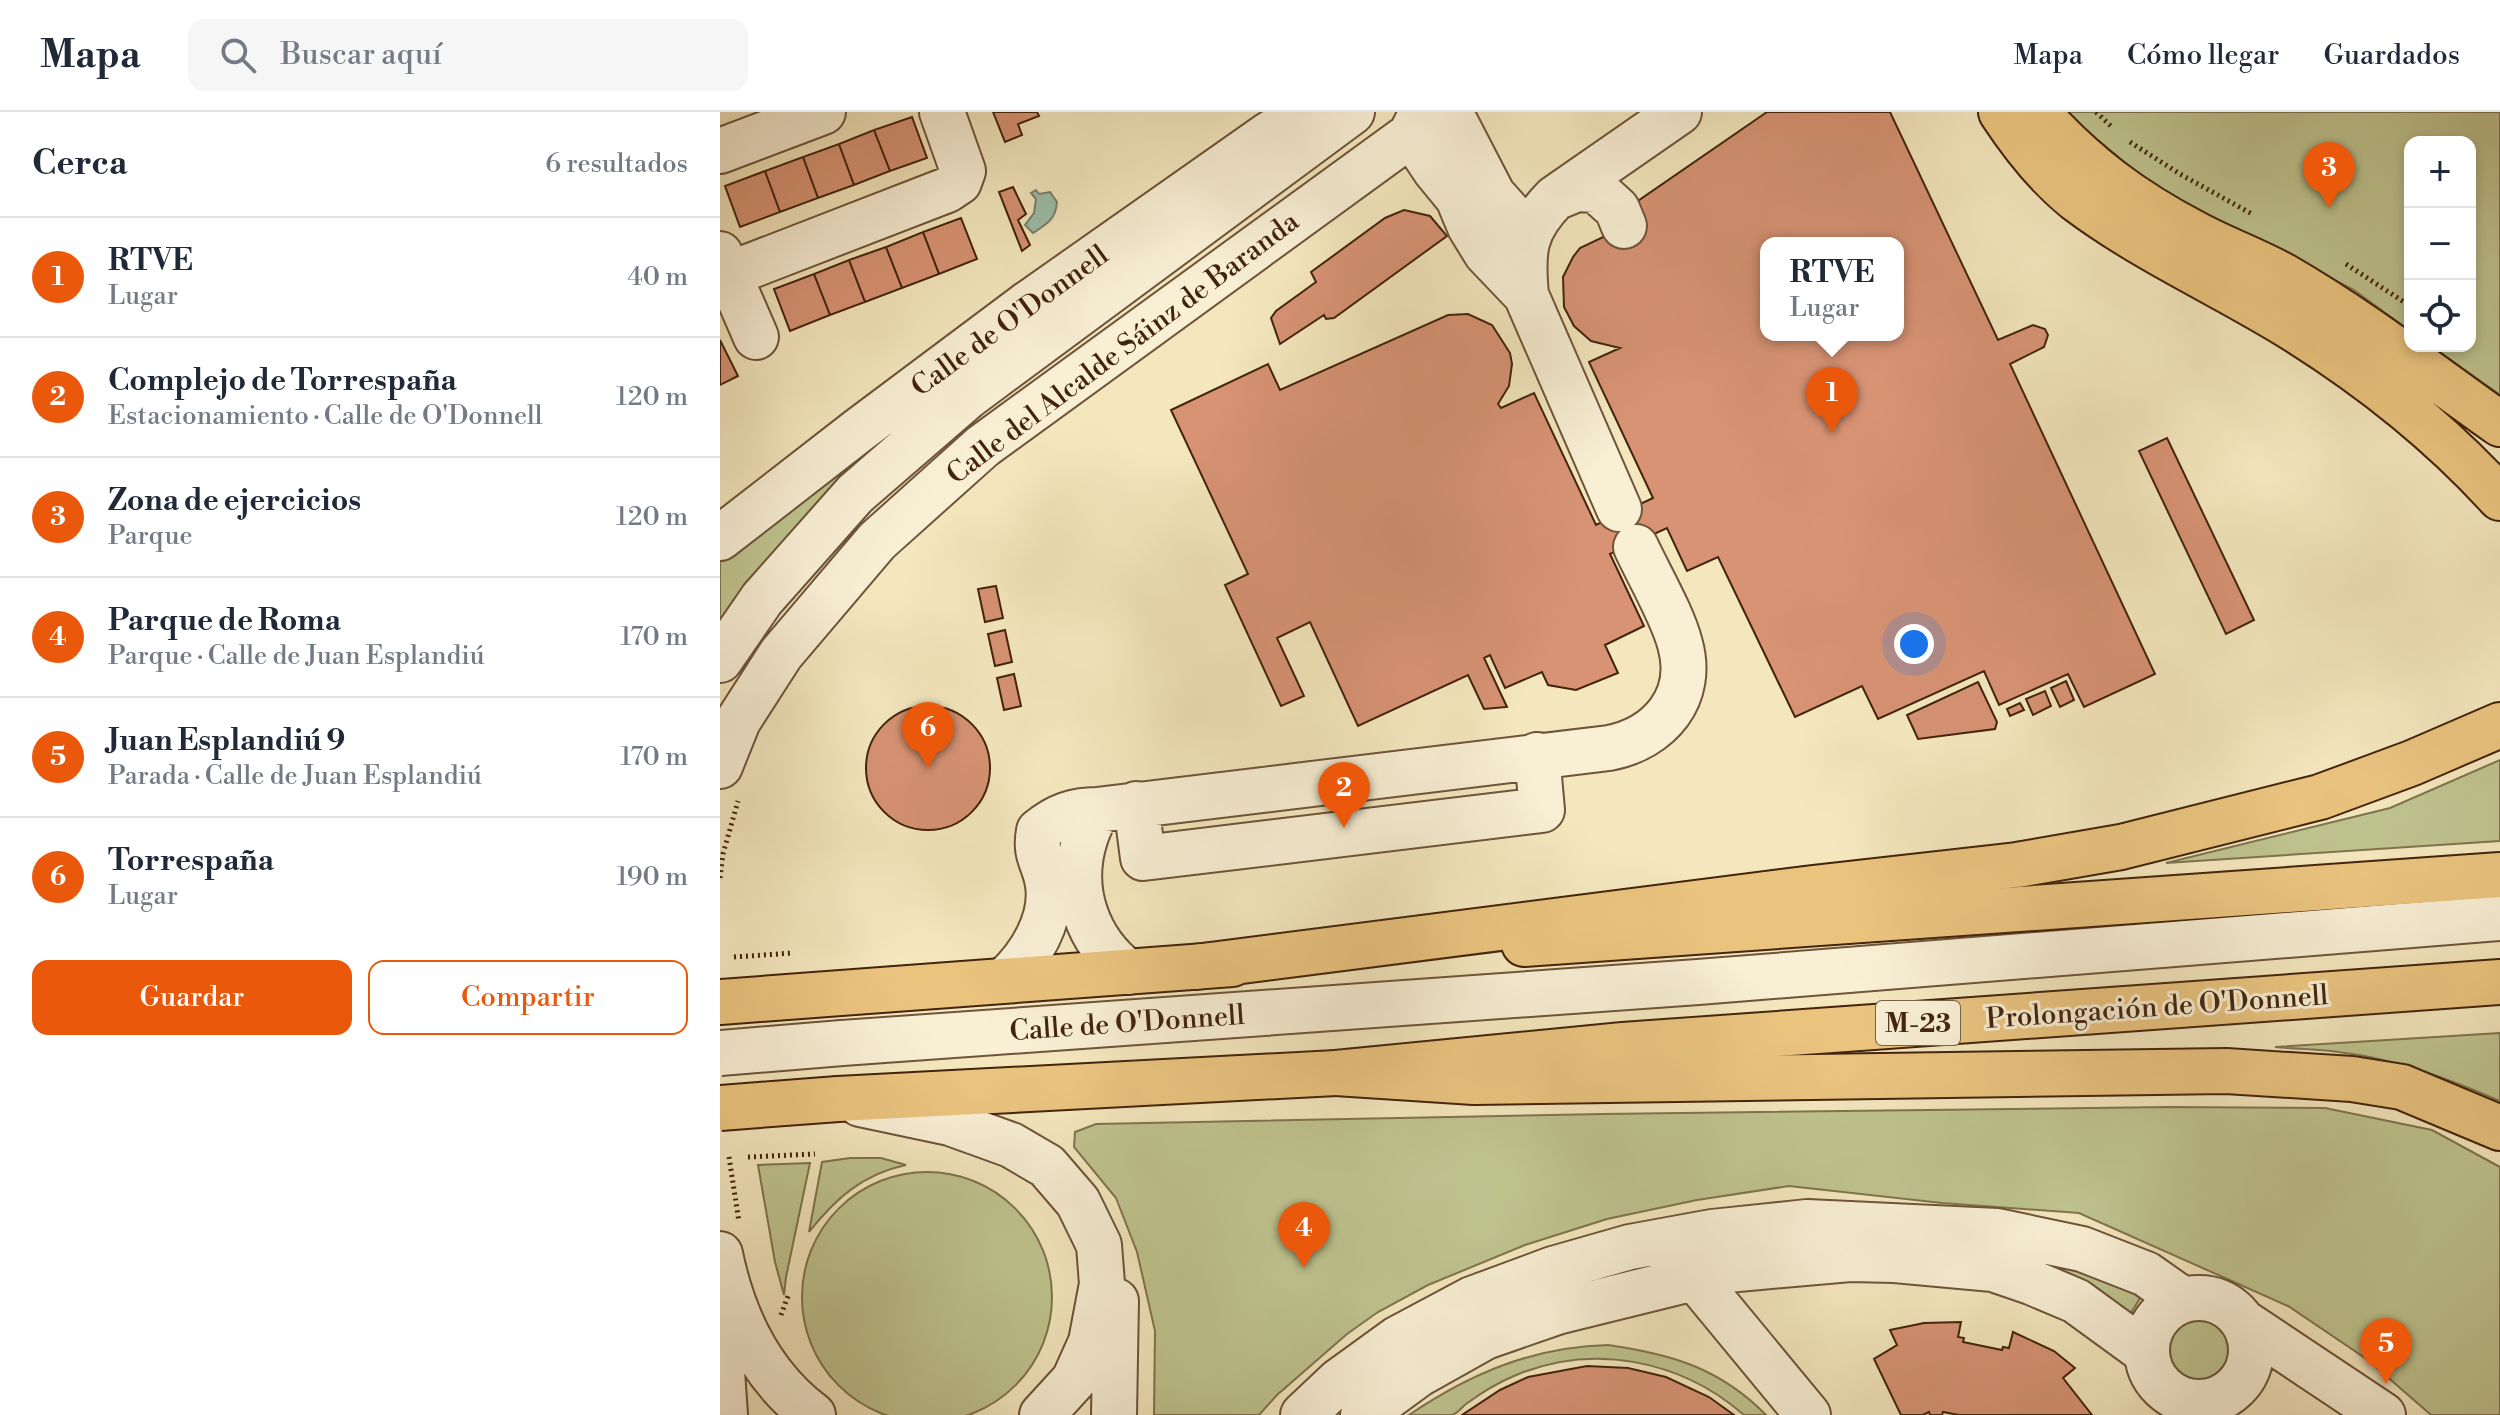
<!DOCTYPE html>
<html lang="es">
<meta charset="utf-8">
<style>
body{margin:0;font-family:"Libre Bodoni",serif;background:#f6f6f7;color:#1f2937}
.controls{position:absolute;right:24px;top:24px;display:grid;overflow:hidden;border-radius:16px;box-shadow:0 4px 12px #0003}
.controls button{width:72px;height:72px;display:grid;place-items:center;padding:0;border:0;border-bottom:2px solid #e0e1e3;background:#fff;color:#1f2937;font:40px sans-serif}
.you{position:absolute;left:1194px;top:532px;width:28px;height:28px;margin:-20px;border:6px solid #fff;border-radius:50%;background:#1a73e8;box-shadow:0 0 0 12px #1a73e833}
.badge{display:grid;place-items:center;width:52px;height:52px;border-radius:50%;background:#ea580c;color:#fff;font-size:26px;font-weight:700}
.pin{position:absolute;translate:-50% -66px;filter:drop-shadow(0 2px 4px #0008)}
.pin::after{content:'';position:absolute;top:42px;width:28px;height:24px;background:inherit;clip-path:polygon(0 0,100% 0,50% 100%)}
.popup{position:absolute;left:1040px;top:125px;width:144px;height:104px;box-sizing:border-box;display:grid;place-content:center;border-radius:16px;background:#fff;filter:drop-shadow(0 2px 6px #0005);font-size:26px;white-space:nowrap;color:#747a83}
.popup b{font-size:30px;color:#1f2937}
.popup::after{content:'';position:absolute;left:50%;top:100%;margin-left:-16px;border:16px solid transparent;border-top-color:#fff}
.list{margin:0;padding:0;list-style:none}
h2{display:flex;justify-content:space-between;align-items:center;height:104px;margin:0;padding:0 32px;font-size:34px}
h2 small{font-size:26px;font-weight:400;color:#747a83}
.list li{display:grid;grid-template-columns:52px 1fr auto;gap:24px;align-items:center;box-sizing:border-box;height:120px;padding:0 32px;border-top:2px solid #e0e1e3}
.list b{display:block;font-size:30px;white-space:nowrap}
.list p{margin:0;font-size:26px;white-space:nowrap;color:#747a83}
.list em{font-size:26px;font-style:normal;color:#747a83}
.actions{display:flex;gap:16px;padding:24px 32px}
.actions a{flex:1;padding:18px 0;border:2px solid #ea580c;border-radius:16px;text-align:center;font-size:28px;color:#ea580c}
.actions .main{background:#ea580c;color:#fff}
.icon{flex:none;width:44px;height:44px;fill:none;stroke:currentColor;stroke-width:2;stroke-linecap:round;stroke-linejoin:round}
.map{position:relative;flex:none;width:1780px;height:1303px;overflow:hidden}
header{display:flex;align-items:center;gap:48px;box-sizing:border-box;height:112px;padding:0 40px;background:#fff;border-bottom:2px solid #e0e1e3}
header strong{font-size:38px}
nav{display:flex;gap:44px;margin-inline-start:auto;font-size:28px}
.search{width:560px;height:72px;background:#f6f6f7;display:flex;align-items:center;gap:20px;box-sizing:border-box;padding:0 28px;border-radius:16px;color:#747a83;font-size:30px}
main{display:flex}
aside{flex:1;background:#fff}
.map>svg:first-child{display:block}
.green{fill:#bfc48f;stroke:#80744e;stroke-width:2}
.water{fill:#9cc0ad;stroke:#78816d;stroke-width:2}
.building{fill:#d79374;stroke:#42230c;stroke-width:2;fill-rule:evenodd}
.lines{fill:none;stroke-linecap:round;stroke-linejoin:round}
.minor-casing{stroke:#6e5438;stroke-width:48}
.major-casing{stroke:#42230c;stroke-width:48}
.highway-casing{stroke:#42230c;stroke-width:48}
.path{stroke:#42230c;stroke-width:5;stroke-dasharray:2 4;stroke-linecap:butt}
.minor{stroke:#f8efd5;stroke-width:44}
.major{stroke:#eac47f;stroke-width:44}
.highway{stroke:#eac47f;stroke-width:44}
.minor-bridge-casing{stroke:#6e5438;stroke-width:48;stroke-linecap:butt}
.major-bridge-casing{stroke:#42230c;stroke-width:48;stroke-linecap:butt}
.minor-bridge{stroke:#f8efd5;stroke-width:44}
.major-bridge{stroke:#eac47f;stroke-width:44}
.labels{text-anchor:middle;stroke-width:6;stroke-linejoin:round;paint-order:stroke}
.shield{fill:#f8efd5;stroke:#796048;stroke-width:2}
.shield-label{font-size:26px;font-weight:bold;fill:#42230c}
.street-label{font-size:28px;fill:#42230c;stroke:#f8efd5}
</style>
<header>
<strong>Mapa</strong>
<div class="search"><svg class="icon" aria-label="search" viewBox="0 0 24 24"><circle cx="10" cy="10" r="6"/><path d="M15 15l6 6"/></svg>Buscar aquí</div>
<nav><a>Mapa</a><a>Cómo llegar</a><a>Guardados</a></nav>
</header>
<main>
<aside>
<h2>Cerca<small>6 resultados</small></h2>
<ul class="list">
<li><span class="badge">1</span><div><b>RTVE</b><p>Lugar</p></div><em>40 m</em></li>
<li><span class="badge">2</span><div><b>Complejo de Torrespaña</b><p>Estacionamiento · Calle de O'Donnell</p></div><em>120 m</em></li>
<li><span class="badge">3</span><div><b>Zona de ejercicios</b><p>Parque</p></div><em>120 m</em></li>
<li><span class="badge">4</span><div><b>Parque de Roma</b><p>Parque · Calle de Juan Esplandiú</p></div><em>170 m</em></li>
<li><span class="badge">5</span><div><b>Juan Esplandiú 9</b><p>Parada · Calle de Juan Esplandiú</p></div><em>170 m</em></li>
<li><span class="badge">6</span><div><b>Torrespaña</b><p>Lugar</p></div><em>190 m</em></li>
</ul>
<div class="actions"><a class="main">Guardar</a><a>Compartir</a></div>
</aside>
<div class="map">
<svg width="1780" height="1303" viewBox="0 0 1780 1303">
<rect width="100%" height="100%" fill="#f4e7be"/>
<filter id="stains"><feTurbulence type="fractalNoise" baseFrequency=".0025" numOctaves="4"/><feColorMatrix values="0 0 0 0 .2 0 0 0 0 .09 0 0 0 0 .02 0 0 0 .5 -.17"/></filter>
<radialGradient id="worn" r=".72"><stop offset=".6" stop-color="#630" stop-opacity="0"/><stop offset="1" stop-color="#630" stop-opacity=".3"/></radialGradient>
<!-- green -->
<path class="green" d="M 1348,0 L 1780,0 L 1780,283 L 1711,234 L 1750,234 L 1750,30 L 1690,30 L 1690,219 L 1634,178 L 1433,74 L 1355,9 Z
M 175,311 L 160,332 L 25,475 L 0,509 L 0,449 Z
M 1780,648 L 1780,729 L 1446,751 L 1670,696 Z
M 1780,921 L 1780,989 C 1729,967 1673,946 1618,940 C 1597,937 1576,937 1555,935 Z
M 1449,995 L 1605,996 L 1712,1018 L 1780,1055 L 1780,1303 L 1711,1303 L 1648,1248 L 1568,1194 L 1359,1101 L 1222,1091 L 1069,1074 L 977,1088 L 887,1107 L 805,1133 L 708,1173 L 658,1200 L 627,1222 L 557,1283 L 539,1303 L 434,1303 L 435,1219 L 417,1140 L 396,1086 L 354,1035 L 355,1020 L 376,1012 L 883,1002 Z
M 130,1046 L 161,1046 L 186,1053 C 143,1062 116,1086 89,1120 L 102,1050 Z
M 90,1051 L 66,1165 L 64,1183 L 55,1150 L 38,1053 Z
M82 1185a125 125 0 1 1 250 0a125 125 0 1 1-250 0Z
M 1329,1147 L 1422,1183 L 1406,1209 L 1326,1162 Z
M1443 1239a36 36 0 1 1 72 0a36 36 0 1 1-72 0Z
M 888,1233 C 951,1242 1000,1256 1046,1303 L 1024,1303 C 961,1248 872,1230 794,1264 C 777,1271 761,1281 746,1292 C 742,1295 737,1302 732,1303 C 720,1303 701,1303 689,1303 C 751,1261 813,1235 888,1233 Z"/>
<!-- water -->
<path class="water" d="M 316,78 L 319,82 L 330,80 L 337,90 C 336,107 327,112 313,121 L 305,113 L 314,101 L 316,87 L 311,81 Z"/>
<!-- building -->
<path class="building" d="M 273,0 L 317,0 L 319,4 L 298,12 L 302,23 L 285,30 Z
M 1047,0 L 1170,0 L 1278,228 L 1313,213 L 1325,217 L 1328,223 L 1324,235 L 1290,252 L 1435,562 L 1364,595 L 1348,562 L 1279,593 L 1264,559 L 1158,607 L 1142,574 L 1075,605 L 998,445 L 967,459 L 947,416 L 890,442 L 924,514 L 885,533 L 898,561 L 856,578 L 828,573 L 822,560 L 785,576 L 770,543 L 764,546 L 787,595 L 764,597 L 748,563 L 638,614 L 590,510 L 557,526 L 584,584 L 561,594 L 505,473 L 528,462 L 451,298 L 548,252 L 560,278 L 728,203 L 748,202 L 772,213 L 790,241 L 792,252 L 789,274 L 778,292 L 781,296 L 814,281 L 876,413 L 933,386 L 869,250 L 900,236 L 871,229 L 854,214 L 844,195 L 843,165 L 853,145 L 860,136 L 921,107 L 915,91 ZM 1046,131 L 1178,131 L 1178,223 L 1046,223 Z
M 192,5 L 207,46 L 170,59 L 154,18 Z
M 154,18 L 170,59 L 134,73 L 119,32 Z
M 119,32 L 134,73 L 98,86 L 83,45 Z
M 83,45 L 98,86 L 60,100 L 45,59 Z
M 45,59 L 60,100 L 20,115 L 5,74 Z
M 293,75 L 306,102 L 298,108 L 310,133 L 302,139 L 279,80 Z
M 684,98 L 710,104 L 727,124 L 614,206 L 606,207 L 604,203 L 560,232 L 551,206 L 556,199 L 596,170 L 591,160 L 665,106 Z
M 241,106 L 257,147 L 219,162 L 203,120 Z
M 203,120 L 219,162 L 182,176 L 166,135 Z
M 166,135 L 182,176 L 145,190 L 129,148 Z
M 129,148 L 145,190 L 110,203 L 94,162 Z
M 94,162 L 110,203 L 70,219 L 54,177 Z
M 0,228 L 18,264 L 0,273 Z
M 1447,326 L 1534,508 L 1506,522 L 1419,339 Z
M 276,474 L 283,506 L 265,510 L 258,477 Z
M 285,518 L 292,550 L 275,554 L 268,522 Z
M 294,562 L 301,594 L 284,598 L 277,566 Z
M 1346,569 L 1354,588 L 1340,595 L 1331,576 Z
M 1258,570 L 1277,610 L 1275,617 L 1198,627 L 1187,603 Z
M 1325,579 L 1331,594 L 1313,603 L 1306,587 Z
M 1300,591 L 1304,598 L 1290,604 L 1287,597 Z
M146 656a62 62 0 1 1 124 0a62 62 0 1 1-124 0Z
M 1241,1210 L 1238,1225 L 1244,1226 L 1243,1230 L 1282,1238 L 1283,1235 L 1289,1236 L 1293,1220 L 1334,1239 L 1355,1256 L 1343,1266 L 1372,1303 L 1239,1303 L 1223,1300 L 1222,1303 L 1210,1303 L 1209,1300 L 1203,1303 L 1181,1303 L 1154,1247 L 1177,1233 L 1170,1218 L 1204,1211 Z
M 867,1254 L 908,1256 L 946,1265 L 989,1285 L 1014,1303 L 742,1303 L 780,1278 L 808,1265 Z"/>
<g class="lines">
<defs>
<path id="minor" d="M 702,0 L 691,22 L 715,58 L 738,86 L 750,115 L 766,141 L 806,183
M 730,0 L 773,83 L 791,103 L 807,127
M 0,39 L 103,0
M 835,86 L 857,77 L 876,78 L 897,97 L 904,114
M 0,142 L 36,225
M 10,162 L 227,78 L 239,70 L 243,59 L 222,0
M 899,397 L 806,183 C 802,140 803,118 835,86 L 959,0
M 0,426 L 139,318 L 306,193 L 548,23 L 585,0
M 0,548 L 42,487 L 135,382 L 247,285 L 632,0
M 0,654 L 18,609 L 61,542 L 157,429 L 263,334 L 722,0
M 416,692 L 423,746 L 822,698 L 817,643
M 377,698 C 373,707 368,717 365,727 C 349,777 367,829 408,860
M 286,867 C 310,845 333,808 328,773 C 325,750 314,745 319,719 C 337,704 354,698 377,698 L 889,636 C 940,626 975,585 960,532 C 953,504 929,463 916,435
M 122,931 L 978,870 L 1780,806
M 140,992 L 230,1011 L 291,1033 L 327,1054 L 358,1090 L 379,1133 L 382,1172 L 371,1230 L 354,1268 L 322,1303
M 0,1142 C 13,1205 41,1264 93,1303
M 954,1147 L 974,1165 L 1088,1303
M1427 1238a52 52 0 1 1 104 0a52 52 0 1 1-104 0Z
M 1525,1211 L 1663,1303
M 0,1230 L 5,1303
M 394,1303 L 396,1189
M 583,1303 L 619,1269 L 677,1227 L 752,1187 L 833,1157 L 910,1135 L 992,1120 L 1087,1110 L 1277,1119 L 1362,1137 L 1426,1162 L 1463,1188
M 643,1303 L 699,1262 L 765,1225 L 837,1200 L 1007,1158 L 1130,1147 L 1175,1148 L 1273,1157 L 1311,1170 L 1356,1189 L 1426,1240"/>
<path id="major" d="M 804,832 L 1780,763
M 0,890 L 512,852
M 118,987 L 616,961 L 903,933 L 1780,870"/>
<path id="highway" d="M 1281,0 C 1302,32 1326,63 1356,87 C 1422,137 1499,171 1569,214 C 1645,261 1720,320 1780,386
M 1317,0 C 1366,54 1411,88 1476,122 C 1504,137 1535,148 1564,164 C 1640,208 1708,261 1780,312
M 475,855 L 1093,776 L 1297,753 L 1401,735 L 1600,685 L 1692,651 L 1780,613
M 616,961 L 754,970 L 1506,959 L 1632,967 L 1682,975 L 1780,1016"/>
</defs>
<!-- minor casing -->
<use href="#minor" class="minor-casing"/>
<!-- major casing -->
<use href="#major" class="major-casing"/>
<!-- highway casing -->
<use href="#highway" class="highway-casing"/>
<!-- path -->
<path class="path" d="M 1376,0 L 1393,16
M 1410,30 L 1460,62 L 1532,102
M 1626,152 L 1690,194
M 0,766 L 3,742 L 18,689
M 14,845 L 73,841
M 9,1045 L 19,1110
M 28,1045 L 95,1042
M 61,1203 L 68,1184"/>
<!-- minor -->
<use href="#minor" class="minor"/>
<!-- major -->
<use href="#major" class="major"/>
<!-- highway -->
<use href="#highway" class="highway"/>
<defs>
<path id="minor-bridge" d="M 0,941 L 122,931"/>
<path id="major-bridge" d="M 0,996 L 118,987"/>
</defs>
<!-- minor-bridge casing -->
<use href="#minor-bridge" class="minor-bridge-casing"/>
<!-- major-bridge casing -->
<use href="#major-bridge" class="major-bridge-casing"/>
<!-- minor-bridge -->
<use href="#minor-bridge" class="minor-bridge"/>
<!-- major-bridge -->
<use href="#major-bridge" class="major-bridge"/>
</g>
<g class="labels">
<!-- shield labels -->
<rect class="shield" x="1156" y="889" width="84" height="44" rx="6"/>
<g class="shield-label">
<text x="1198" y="920">M-23</text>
</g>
<!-- street labels -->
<g class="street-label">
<text transform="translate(289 208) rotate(-36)" y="10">Calle de O'Donnell</text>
<text transform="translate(402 235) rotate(-37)" y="10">Calle del Alcalde Sáinz de Baranda</text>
<text transform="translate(1437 894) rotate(-4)" y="10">Prolongación de O'Donnell</text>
<text transform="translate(407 910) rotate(-4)" y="10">Calle de O'Donnell</text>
</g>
</g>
<rect width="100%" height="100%" filter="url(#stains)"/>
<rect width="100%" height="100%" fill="url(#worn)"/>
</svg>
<div class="controls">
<button>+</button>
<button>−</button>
<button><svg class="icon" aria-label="locate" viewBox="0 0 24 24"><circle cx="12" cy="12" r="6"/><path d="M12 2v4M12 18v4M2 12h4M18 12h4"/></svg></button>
</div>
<div class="you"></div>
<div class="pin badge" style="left:1112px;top:321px">1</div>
<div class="popup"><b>RTVE</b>Lugar</div>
<div class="pin badge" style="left:624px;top:716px">2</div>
<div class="pin badge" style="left:1609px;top:96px">3</div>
<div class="pin badge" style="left:584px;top:1156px">4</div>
<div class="pin badge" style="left:1666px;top:1272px">5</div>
<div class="pin badge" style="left:208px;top:656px">6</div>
</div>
</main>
